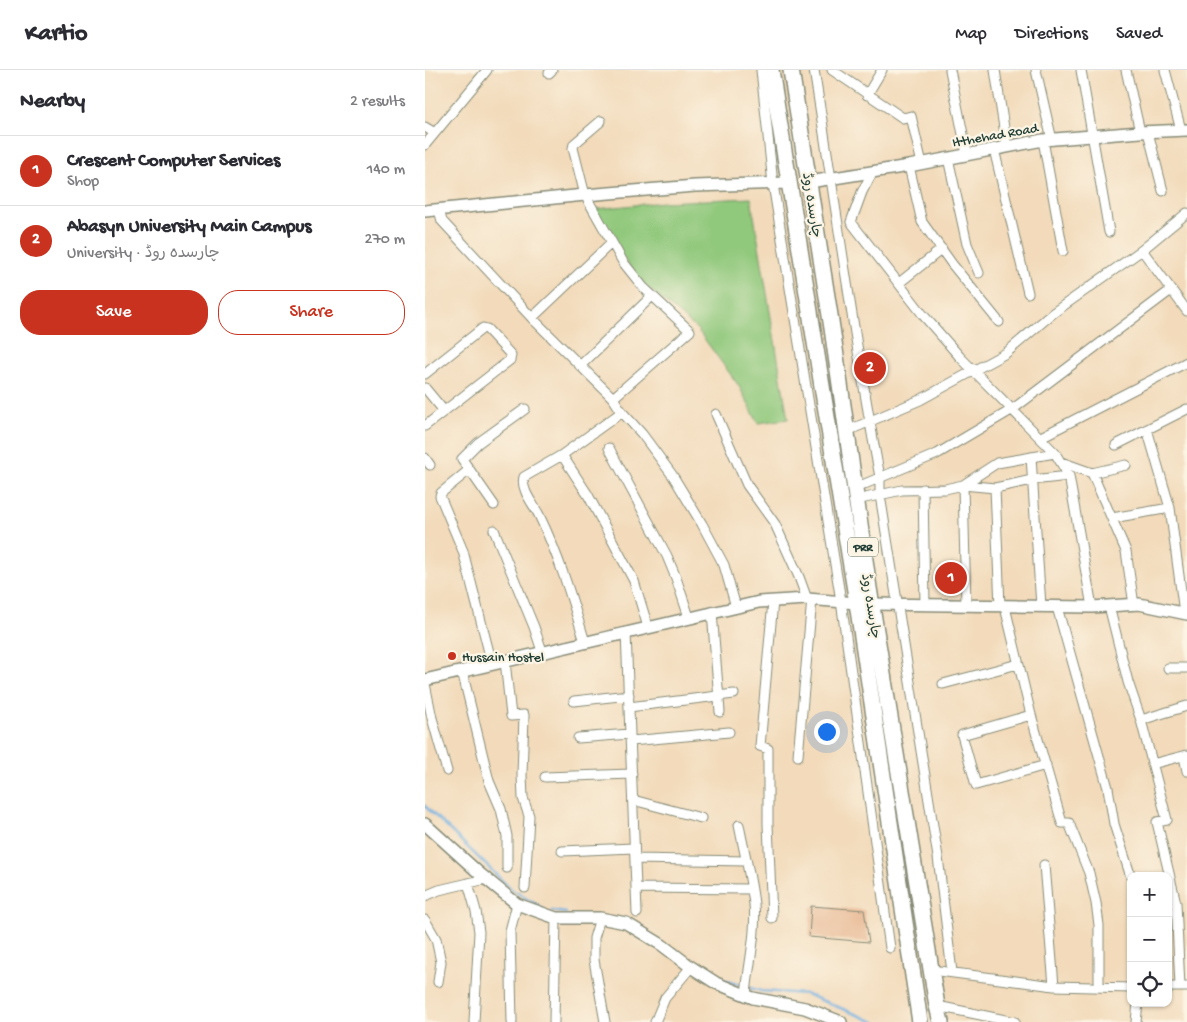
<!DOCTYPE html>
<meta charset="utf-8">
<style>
body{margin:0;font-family:"Gochi Hand","Playpen Sans Arabic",sans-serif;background:#f7f7f7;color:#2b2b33}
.controls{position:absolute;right:15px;bottom:15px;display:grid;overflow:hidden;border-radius:10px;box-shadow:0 1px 4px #0004}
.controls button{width:45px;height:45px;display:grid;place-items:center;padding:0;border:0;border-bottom:1px solid #e1e1e2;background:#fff;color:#2b2b33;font:25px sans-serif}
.you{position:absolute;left:401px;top:661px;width:18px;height:18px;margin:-12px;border:4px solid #fff;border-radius:50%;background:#1a73e8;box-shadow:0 0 0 8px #1a73e833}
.badge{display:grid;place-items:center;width:32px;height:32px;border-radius:50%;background:#c8321e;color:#fff;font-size:16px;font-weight:700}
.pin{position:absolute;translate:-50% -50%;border:2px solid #fff;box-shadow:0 1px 5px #0006}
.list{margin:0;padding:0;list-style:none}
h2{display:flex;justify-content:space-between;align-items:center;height:65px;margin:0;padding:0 20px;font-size:21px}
h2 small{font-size:16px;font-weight:400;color:#7c7c81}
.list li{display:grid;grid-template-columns:32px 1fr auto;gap:15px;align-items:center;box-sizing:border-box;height:70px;padding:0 20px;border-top:1px solid #e1e1e2}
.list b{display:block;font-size:19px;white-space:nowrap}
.list p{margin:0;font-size:16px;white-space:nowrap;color:#7c7c81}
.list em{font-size:16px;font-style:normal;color:#7c7c81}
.actions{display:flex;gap:10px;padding:15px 20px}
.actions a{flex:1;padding:11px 0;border:1px solid #c8321e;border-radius:20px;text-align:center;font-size:18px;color:#c8321e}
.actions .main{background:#c8321e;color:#fff}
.icon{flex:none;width:28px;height:28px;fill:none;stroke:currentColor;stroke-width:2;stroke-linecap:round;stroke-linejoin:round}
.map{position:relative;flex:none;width:762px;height:952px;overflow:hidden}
header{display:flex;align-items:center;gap:30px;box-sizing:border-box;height:70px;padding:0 25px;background:#fff;border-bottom:1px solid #e1e1e2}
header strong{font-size:24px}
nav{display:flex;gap:28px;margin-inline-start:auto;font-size:18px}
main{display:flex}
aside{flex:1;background:#fff}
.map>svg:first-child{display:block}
.green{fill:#90c87c;stroke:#588258}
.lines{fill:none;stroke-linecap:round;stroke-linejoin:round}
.stream{stroke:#6baddf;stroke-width:2.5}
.building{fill:#e7b690}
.street-casing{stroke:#888c77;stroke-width:11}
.secondary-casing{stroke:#888c77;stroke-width:14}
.highway-casing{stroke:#888c77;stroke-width:18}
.street{stroke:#fff;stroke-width:9}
.secondary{stroke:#fff;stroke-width:11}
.highway{stroke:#fff;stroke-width:15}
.poi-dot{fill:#c8321e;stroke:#fcf5e5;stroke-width:2}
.labels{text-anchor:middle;stroke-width:4.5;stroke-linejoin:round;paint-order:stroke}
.shield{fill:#fcf5e5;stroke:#617469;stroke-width:1}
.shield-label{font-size:12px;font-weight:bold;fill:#1f3d34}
.street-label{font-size:14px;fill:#1f3d34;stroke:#fcf5e5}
.poi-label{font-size:14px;fill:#1f3d34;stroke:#fcf5e5;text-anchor:start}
</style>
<header>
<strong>Kartio</strong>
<nav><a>Map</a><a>Directions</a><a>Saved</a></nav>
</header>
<main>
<aside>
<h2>Nearby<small>2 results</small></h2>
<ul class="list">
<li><span class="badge">1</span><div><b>Crescent Computer Services</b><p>Shop</p></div><em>140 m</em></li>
<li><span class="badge">2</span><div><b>Abasyn University Main Campus</b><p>University · چارسدہ روڈ</p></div><em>270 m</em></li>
</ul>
<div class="actions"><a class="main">Save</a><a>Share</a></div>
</aside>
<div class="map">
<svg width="762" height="952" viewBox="0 0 762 952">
<rect width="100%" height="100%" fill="#fcf5e5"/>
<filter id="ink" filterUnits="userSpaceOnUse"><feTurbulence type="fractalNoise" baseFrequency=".02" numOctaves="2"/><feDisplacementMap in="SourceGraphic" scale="10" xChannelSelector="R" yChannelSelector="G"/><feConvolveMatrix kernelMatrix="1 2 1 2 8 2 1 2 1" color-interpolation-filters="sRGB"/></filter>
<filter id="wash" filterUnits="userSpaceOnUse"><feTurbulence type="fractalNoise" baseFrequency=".0096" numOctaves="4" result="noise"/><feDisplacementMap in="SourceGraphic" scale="20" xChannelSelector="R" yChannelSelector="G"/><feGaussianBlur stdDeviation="1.12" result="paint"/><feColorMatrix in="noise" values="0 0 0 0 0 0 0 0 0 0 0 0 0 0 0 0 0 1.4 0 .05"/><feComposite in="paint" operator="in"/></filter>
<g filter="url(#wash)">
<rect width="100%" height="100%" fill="#f2daba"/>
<!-- green -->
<path class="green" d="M 326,128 L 363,349 L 333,353 L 314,316 L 272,259 L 218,214 L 162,140 L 238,132 Z"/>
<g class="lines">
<!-- stream -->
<path class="stream" d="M 0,736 L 86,819 L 117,838
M 127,841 L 141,843
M 299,910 L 336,921 L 381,924 L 450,952"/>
</g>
<g id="blocks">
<!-- building -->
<path class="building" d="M 386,836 L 439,840 L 444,872 L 384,867 Z"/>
</g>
</g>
<g filter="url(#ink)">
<use href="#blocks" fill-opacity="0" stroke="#888c77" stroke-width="1"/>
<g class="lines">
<defs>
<path id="street" d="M 336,0 L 348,114 L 416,531 L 465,878
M 389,0 C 411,136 429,272 455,407 L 455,425 L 513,787 L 527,902
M 407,0 L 478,48 L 486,46 L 497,94
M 525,0 L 542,84
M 570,0 L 582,77
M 611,0 L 627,70
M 656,0 L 684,162
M 701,0 L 715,62
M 740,0 L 756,60
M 124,3 L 127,0
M 442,25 L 457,0
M 176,51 L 149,74 L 148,78 L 160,125 L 198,192 L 218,217 L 265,261 L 188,328 L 197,342 L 137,385 L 163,425 L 209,511 L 223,557
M 0,57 L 10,63
M 723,62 L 738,121
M 618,70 L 638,181
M 0,75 L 62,0
M 569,79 L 603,223
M 523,88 L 542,174 L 554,203
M 484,96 L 497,152 L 527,194 L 574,252
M 447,103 L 437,122 L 426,152 L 499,246 L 535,287 L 630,383 L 644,406
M 14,140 L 17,151 L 107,248 L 188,328
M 717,180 L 762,241
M 474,213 L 517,179
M 107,248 L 186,173
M 155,296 L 227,226
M 0,304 L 58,258 L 62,259 L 86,285 L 85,290 L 0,356
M 0,318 L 19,341
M 197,342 L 217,364 L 248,406 L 277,454 L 299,495 L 311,537
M 291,344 L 322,415 L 350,454 L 374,507 L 382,529
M 722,359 L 745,438 L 759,543
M 422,361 L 495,330 L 581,283 L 628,243 L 717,180 L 762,143
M 616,367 L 762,292
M 691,375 L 762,339
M 184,378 L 242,486 L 251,508 L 264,547
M 137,385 L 99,407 C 95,419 109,435 114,445 C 134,486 147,529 160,572
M 606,387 L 616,536
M 0,388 L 5,395
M 636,392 L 667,403 L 701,481 L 709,535
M 44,400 L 16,423 L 15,426 L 38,481 L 67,594
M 667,403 L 701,395
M 430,418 L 512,384 L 588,339 L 746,220
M 570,418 L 607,410 L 644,406 L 667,537
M 498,419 L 500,535
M 431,430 L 477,420 L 520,419 L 538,415 L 572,393 L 630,383
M 69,435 L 37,389 L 53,373 L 100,339
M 687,448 L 745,438
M 69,460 L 109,557 L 117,581
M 541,535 L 538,415 L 570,418 L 575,536
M 684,536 L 703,612 L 716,650 L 742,750 L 732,752 L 751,833 L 755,917
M 580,537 L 606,645 L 637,753 L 644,753 L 664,803 L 671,833 L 674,855 L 674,917
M 632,537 L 683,718 L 689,754 L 706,807
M 287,542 L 295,642
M 201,562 L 212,843
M 80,591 L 86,646 L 99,645 L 97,705 L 98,728 L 104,746 L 100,818
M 743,598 L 762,598
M 37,601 L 64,711 L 76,739 L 82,766 L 82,798
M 0,614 L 7,648 L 22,701
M 518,614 L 593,594
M 149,631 L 204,625
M 204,637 L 309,624
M 606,645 L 537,665 L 551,715 L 621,695
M 716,650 L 762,636
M 153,668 L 205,664
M 206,671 L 304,662
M 373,686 L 387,529
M 759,686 L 762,701
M 727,694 L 762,685
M 120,707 L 207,704
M 208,730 L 276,748
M 314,755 C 319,781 326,808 329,834 C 332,864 323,896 321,926
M 137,781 L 209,778
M 210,789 L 321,791
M 619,795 L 629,916
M 43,813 L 51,841 L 54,862 L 49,952
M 211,818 L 326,819
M 0,826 L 14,820 L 61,809
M 175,848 L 169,868 L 169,890 L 180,952
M 347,848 L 343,754 L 343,679 L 335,676 L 348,531
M 0,850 L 11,869 L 16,892 L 13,912
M 506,900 L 629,916 L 706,918
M 743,917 L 762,917
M 512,936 L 590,952
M 87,952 L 85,861 L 92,834
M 129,952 L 131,848
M 230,952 L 240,928 L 266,897
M 711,952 L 713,933"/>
<path id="secondary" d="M 384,112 L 484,96 L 618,70 L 715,62 L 762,60
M 0,141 L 160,125 L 270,116 L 364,113
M 447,534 L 667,537 L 714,534 L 762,544
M 0,610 L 334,532 L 382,529 L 432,533
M 0,754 L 54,803 L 92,834 L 131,848 L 175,848 L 201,853 L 237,875 L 266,897 L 291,913 L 328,928 L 380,938 L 416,952"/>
<path id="highway" d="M 346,0 L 432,533 L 495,952
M 366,0 L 407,258 L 444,518 L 512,936 L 516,952"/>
</defs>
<!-- street casing -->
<use href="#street" class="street-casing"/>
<!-- secondary casing -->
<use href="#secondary" class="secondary-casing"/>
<!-- highway casing -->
<use href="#highway" class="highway-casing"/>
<!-- street -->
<use href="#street" class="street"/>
<!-- secondary -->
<use href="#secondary" class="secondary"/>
<!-- highway -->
<use href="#highway" class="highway"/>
</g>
</g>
<!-- markers -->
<circle class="poi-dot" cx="27" cy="586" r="5"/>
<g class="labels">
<!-- shield labels -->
<rect class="shield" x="423" y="467.5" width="30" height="19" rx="4"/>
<g class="shield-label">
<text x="438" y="481">PRR</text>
</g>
<!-- street labels -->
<g class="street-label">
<text transform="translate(570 64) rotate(-10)" y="5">Itthehad Road</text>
<text transform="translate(388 135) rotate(81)" y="5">چارسدہ روڈ</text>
<text transform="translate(447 536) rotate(81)" y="5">چارسدہ روڈ</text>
</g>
<!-- poi labels -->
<g class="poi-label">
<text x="37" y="591">Hussain Hostel</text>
</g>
</g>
</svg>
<div class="controls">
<button>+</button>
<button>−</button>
<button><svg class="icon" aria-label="locate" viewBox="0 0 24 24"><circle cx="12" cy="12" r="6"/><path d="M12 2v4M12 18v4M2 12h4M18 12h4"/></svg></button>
</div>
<div class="you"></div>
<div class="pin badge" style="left:526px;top:508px">1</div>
<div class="pin badge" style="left:445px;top:298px">2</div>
</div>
</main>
